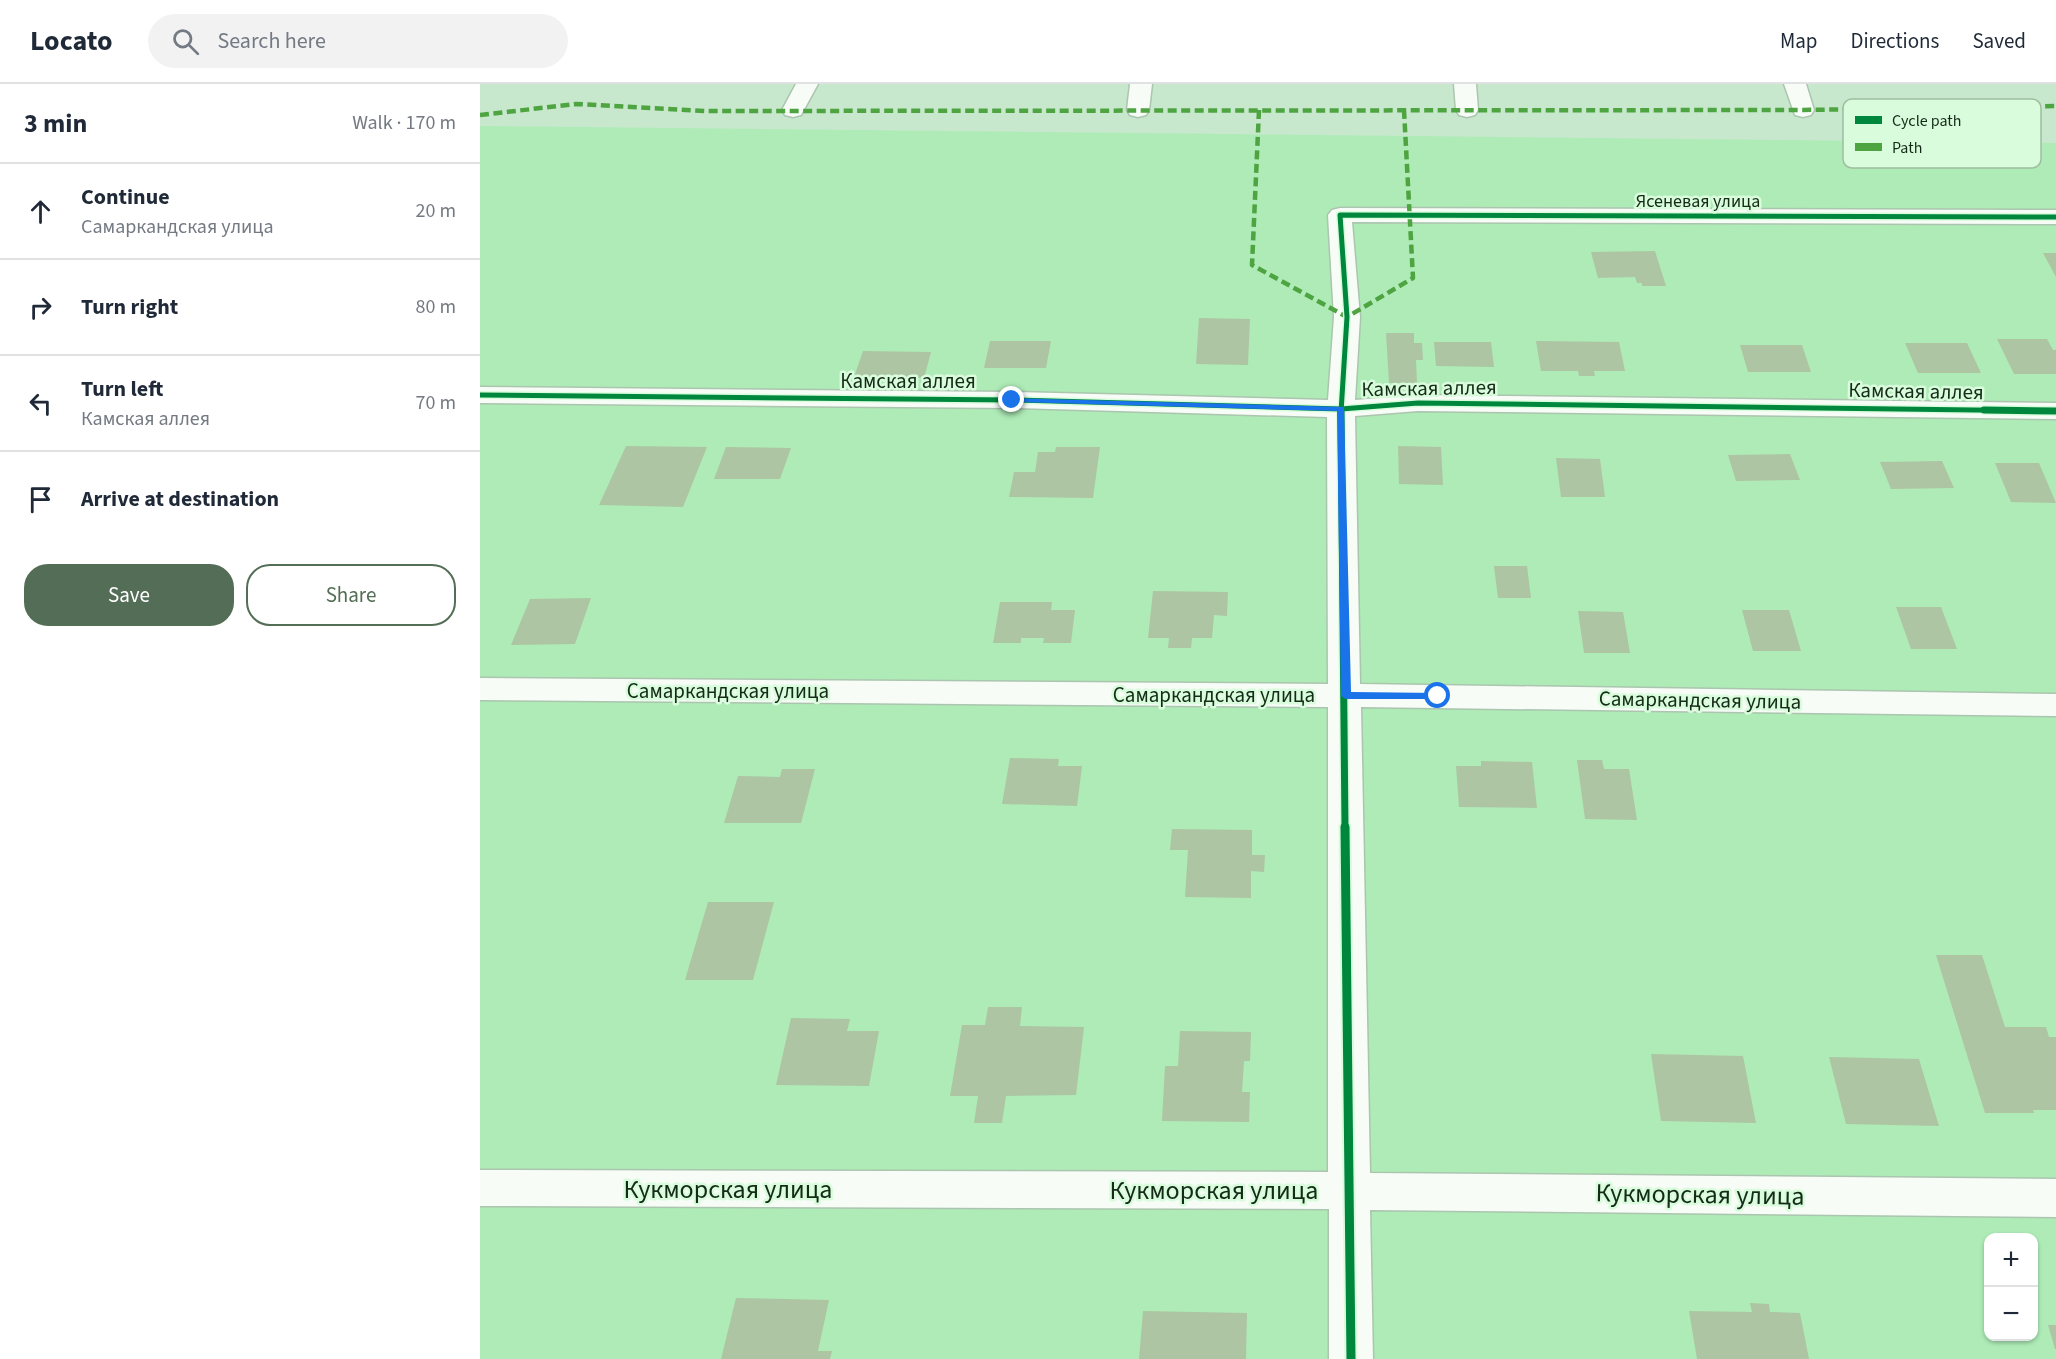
<!DOCTYPE html>
<meta charset="utf-8">
<style>
body{margin:0;font-family:"Source Sans 3",sans-serif;background:#f2f2f3;color:#1f2937}
.controls{position:absolute;right:18px;bottom:18px;display:grid;overflow:hidden;border-radius:12px;box-shadow:0 2px 4px #0004}
.controls button{width:54px;height:54px;display:grid;place-items:center;padding:0;border:0;border-bottom:2px solid #e0e1e3;background:#fff;color:#1f2937;font:30px sans-serif}
.stop{position:absolute;width:18px;height:18px;margin:-14px;border:4px solid #1a73e8;border-radius:50%;background:#fff}
.stop.end{background:#1a73e8;border-color:#fff;box-shadow:0 2px 6px #0008}
.list{margin:0;padding:0;list-style:none}
h2{display:flex;justify-content:space-between;align-items:center;height:78px;margin:0;padding:0 24px;font-size:26px}
h2 small{font-size:20px;font-weight:400;color:#747a83}
.list li{display:grid;grid-template-columns:39px 1fr auto;gap:18px;align-items:center;box-sizing:border-box;height:96px;padding:0 24px;border-top:2px solid #e0e1e3}
.list b{display:block;font-size:22px;white-space:nowrap}
.list p{margin:0;font-size:20px;white-space:nowrap;color:#747a83}
.list em{font-size:20px;font-style:normal;color:#747a83}
.actions{display:flex;gap:12px;padding:18px 24px}
.actions a{flex:1;padding:14px 0;border:2px solid #536d56;border-radius:24px;text-align:center;font-size:21px;color:#536d56}
.actions .main{background:#536d56;color:#fff}
.icon{flex:none;width:33px;height:33px;fill:none;stroke:currentColor;stroke-width:2;stroke-linecap:round;stroke-linejoin:round}
.map{position:relative;flex:none;width:1576px;height:1275px;overflow:hidden}
header{display:flex;align-items:center;gap:36px;box-sizing:border-box;height:84px;padding:0 30px;background:#fff;border-bottom:2px solid #e0e1e3}
header strong{font-size:28px}
nav{display:flex;gap:33px;margin-inline-start:auto;font-size:21px}
.search{width:420px;height:54px;background:#f2f2f3;display:flex;align-items:center;gap:15px;box-sizing:border-box;padding:0 21px;border-radius:33px;color:#747a83;font-size:22px}
main{display:flex}
aside{flex:1;background:#fff}
.map>svg:first-child{display:block}
.green{fill:#aeebb7;fill-rule:evenodd}
.building{fill:#adc5a3}
.lines{fill:none;stroke-linecap:round;stroke-linejoin:round}
.street-casing{stroke:#abc5af;stroke-width:3}
.street{fill:#f7fcf7;fill-rule:evenodd}
.quiet{stroke:#4ea440;stroke-width:4.5;stroke-dasharray:9 4.5;stroke-linecap:butt}
.cycleway-far2-casing{stroke:#d9fcdc;stroke-width:8}
.cycleway-far1-casing{stroke:#d9fcdc;stroke-width:10}
.cycleway-casing{stroke:#d9fcdc;stroke-width:13}
.cycleway-far2{stroke:#00873e;stroke-width:5}
.cycleway-far1{stroke:#00873e;stroke-width:7}
.cycleway{stroke:#00873e;stroke-width:9}
.route{fill:#1a73e8}
.labels{text-anchor:middle;stroke-width:5;stroke-linejoin:round;paint-order:stroke}
.far-street-label{font-size:18px;fill:#142b17;stroke:#d9fcdc}
.street-label{font-size:21px;fill:#142b17;stroke:#d9fcdc}
.near-street-label{font-size:26px;fill:#142b17;stroke:#d9fcdc}
.key{fill:#d9fcdc;stroke:#9ebda1;stroke-width:1.5}
.key-label{font-size:16px;fill:#142b17}
</style>
<header>
<strong>Locato</strong>
<div class="search"><svg class="icon" aria-label="search" viewBox="0 0 24 24"><circle cx="10" cy="10" r="6"/><path d="M15 15l6 6"/></svg>Search here</div>
<nav><a>Map</a><a>Directions</a><a>Saved</a></nav>
</header>
<main>
<aside>
<h2>3 min<small>Walk · 170 m</small></h2>
<ul class="list">
<li><svg class="icon" aria-label="ahead" viewBox="0 0 24 24"><path d="M12 20V5M6 11l6-6 6 6"/></svg><div><b>Continue</b><p>Самаркандская улица</p></div><em>20 m</em></li>
<li><svg class="icon" aria-label="right" viewBox="0 0 24 24"><path d="M7 20v-9h11M14 6l5 5-5 5"/></svg><div><b>Turn right</b></div><em>80 m</em></li>
<li><svg class="icon" aria-label="left" viewBox="0 0 24 24"><path d="M17 20v-9H6M10 6l-5 5 5 5"/></svg><div><b>Turn left</b><p>Камская аллея</p></div><em>70 m</em></li>
<li><svg class="icon" aria-label="arrive" viewBox="0 0 24 24"><path d="M6 21V4h12l-3 4 3 4H6"/></svg><div><b>Arrive at destination</b></div></li>
</ul>
<div class="actions"><a class="main">Save</a><a>Share</a></div>
</aside>
<div class="map">
<svg width="1576" height="1275" viewBox="0 0 1576 1275">
<rect width="100%" height="100%" fill="#c7e8cc"/>
<!-- green -->
<path class="green" d="M 0,42 L 1576,59 L 1576,1275 L 0,1275 ZM 1508,1154 L 1554,1154 L 1554,1252 L 1508,1252 Z"/>
<!-- building -->
<path class="building" d="M 1175,167 L 1186,202 L 1162,202 L 1162,199 L 1157,199 L 1155,193 L 1118,194 L 1111,168 Z
M 1563,169 L 1576,169 L 1576,193 Z
M 719,234 L 770,235 L 768,281 L 716,280 Z
M 906,249 L 934,249 L 934,259 L 942,259 L 943,276 L 936,276 L 937,299 L 909,299 Z
M 1517,255 L 1567,255 L 1573,266 L 1576,266 L 1576,290 L 1534,290 Z
M 510,257 L 571,257 L 566,284 L 504,284 Z
M 1056,257 L 1139,258 L 1145,287 L 1114,287 L 1115,292 L 1099,292 L 1098,287 L 1061,287 Z
M 954,258 L 1011,258 L 1014,283 L 956,282 Z
M 1425,259 L 1487,259 L 1501,289 L 1438,289 Z
M 1260,261 L 1322,261 L 1331,288 L 1268,288 Z
M 383,267 L 451,268 L 444,294 L 374,293 Z
M 146,362 L 227,363 L 203,423 L 119,421 Z
M 918,362 L 961,363 L 963,401 L 919,400 Z
M 246,363 L 311,364 L 300,395 L 234,395 Z
M 576,363 L 620,363 L 613,414 L 529,413 L 534,388 L 555,388 L 558,368 L 575,368 Z
M 1310,370 L 1320,396 L 1256,397 L 1248,371 Z
M 1076,374 L 1120,375 L 1125,413 L 1081,413 Z
M 1462,377 L 1474,404 L 1411,405 L 1400,378 Z
M 1515,379 L 1559,379 L 1576,419 L 1531,418 Z
M 1014,482 L 1047,482 L 1051,514 L 1018,514 Z
M 673,507 L 748,508 L 747,532 L 734,531 L 732,554 L 712,554 L 711,564 L 688,564 L 689,554 L 668,554 Z
M 111,514 L 95,560 L 31,561 L 50,515 Z
M 520,518 L 572,518 L 571,526 L 595,526 L 591,559 L 563,559 L 564,554 L 541,554 L 541,559 L 513,559 Z
M 1416,523 L 1461,523 L 1477,565 L 1431,565 Z
M 1262,526 L 1309,526 L 1321,567 L 1273,567 Z
M 1098,527 L 1143,528 L 1150,569 L 1104,569 Z
M 530,674 L 579,675 L 578,682 L 602,682 L 597,722 L 522,720 Z
M 1097,676 L 1122,676 L 1124,685 L 1149,685 L 1157,736 L 1105,735 Z
M 1001,677 L 1052,678 L 1057,724 L 979,723 L 976,682 L 1001,682 Z
M 302,685 L 335,685 L 321,739 L 244,739 L 258,692 L 300,693 Z
M 692,745 L 772,746 L 772,771 L 785,771 L 784,788 L 771,787 L 771,814 L 705,813 L 708,766 L 690,766 Z
M 228,818 L 294,818 L 273,896 L 205,896 Z
M 1456,871 L 1502,871 L 1525,943 L 1566,943 L 1569,953 L 1576,953 L 1576,1026 L 1553,1026 L 1554,1029 L 1505,1029 Z
M 508,923 L 542,923 L 540,942 L 604,943 L 596,1011 L 526,1012 L 522,1039 L 494,1039 L 498,1012 L 470,1012 L 482,941 L 505,941 Z
M 311,934 L 370,935 L 367,947 L 399,947 L 389,1002 L 296,1001 Z
M 700,947 L 771,948 L 770,977 L 764,977 L 762,1008 L 770,1008 L 769,1038 L 682,1037 L 685,982 L 698,982 Z
M 1171,970 L 1263,972 L 1276,1039 L 1181,1037 Z
M 1349,973 L 1439,975 L 1459,1042 L 1366,1040 Z
M 256,1214 L 349,1216 L 338,1267 L 352,1267 L 350,1275 L 241,1275 Z
M 1270,1219 L 1289,1220 L 1290,1228 L 1320,1229 L 1329,1275 L 1217,1275 L 1209,1227 L 1272,1228 Z
M 663,1227 L 767,1229 L 766,1275 L 659,1275 Z
M 1568,1241 L 1576,1241 L 1576,1265 L 1575,1265 Z"/>
<g class="lines">
<defs>
<path id="street" d="M 316,0 L 338,0 L 321,31 L 313,33 L 305,31 L 302,26 Z
M 650,0 L 672,0 L 669,26 L 666,31 L 658,33 L 650,31 L 647,26 Z
M 974,0 L 996,0 L 998,26 L 995,31 L 987,33 L 979,31 L 976,26 Z
M 1304,0 L 1326,0 L 1334,26 L 1331,31 L 1323,33 L 1315,31 Z
M 860,124 L 1576,126 L 1576,140 L 872,138 L 880,233 L 875,316 L 938,311 L 1576,319 L 1576,335 L 938,327 L 875,332 L 880,600 L 1576,610 L 1576,632 L 881,623 L 890,1089 L 1576,1095 L 1576,1133 L 890,1126 L 893,1275 L 849,1275 L 849,1125 L 0,1122 L 0,1086 L 848,1088 L 848,623 L 0,616 L 0,594 L 848,600 L 847,333 L 532,324 L 0,319 L 0,303 L 532,308 L 848,316 L 854,233 L 848,131 L 852,126 Z"/>
</defs>
<!-- street casing -->
<use href="#street" class="street-casing"/>
<!-- street -->
<use href="#street" class="street"/>
<!-- quiet -->
<path class="quiet" d="M 779,26 L 772,181 L 867,233 L 933,194 L 924,26
M 0,31 L 96,20 L 226,27 L 1323,26 L 1576,22"/>
<defs>
<path id="cycleway-far2" d="M 0,311 L 532,316 L 861,325 L 938,319 L 1576,327
M 861,328 L 867,233 L 860,131 L 1576,133"/>
<path id="cycleway-far1" d="M 861,326 L 865,744
M 1504,326 L 1576,327"/>
<path id="cycleway" d="M 865,743 L 871,1275"/>
</defs>
<!-- cycleway-far2 casing -->
<use href="#cycleway-far2" class="cycleway-far2-casing"/>
<!-- cycleway-far1 casing -->
<use href="#cycleway-far1" class="cycleway-far1-casing"/>
<!-- cycleway casing -->
<use href="#cycleway" class="cycleway-casing"/>
<!-- cycleway-far2 -->
<use href="#cycleway-far2" class="cycleway-far2"/>
<!-- cycleway-far1 -->
<use href="#cycleway-far1" class="cycleway-far1"/>
<!-- cycleway -->
<use href="#cycleway" class="cycleway"/>
</g>
<!-- route -->
<path class="route" d="M 529,314 L 864,323 L 871,608 L 958,609 L 962,610 L 962,615 L 866,615 L 861,612 L 857,327 L 532,318 L 528,316 Z"/>
<g class="labels">
<!-- far-street labels -->
<g class="far-street-label">
<text x="1218" y="123">Ясеневая улица</text>
</g>
<!-- street labels -->
<g class="street-label">
<text x="428" y="304">Камская аллея</text>
<text transform="translate(949 304) rotate(-1)" y="7">Камская аллея</text>
<text transform="translate(1436 307) rotate(1)" y="7">Камская аллея</text>
<text x="248" y="614">Самаркандская улица</text>
<text x="734" y="618">Самаркандская улица</text>
<text transform="translate(1220 616) rotate(1)" y="7">Самаркандская улица</text>
</g>
<!-- near-street labels -->
<g class="near-street-label">
<text x="248" y="1114">Кукморская улица</text>
<text x="734" y="1115">Кукморская улица</text>
<text transform="translate(1220 1110) rotate(1)" y="9">Кукморская улица</text>
</g>
</g>
<!-- legend -->
<rect x="1363" y="15" width="198" height="69" rx="9" class="key"/>
<rect x="1375" y="32" width="27" height="8" fill="#00873e"/>
<rect x="1375" y="59" width="27" height="8" fill="#4ea440"/>
<g class="key-label">
<text x="1412" y="42">Cycle path</text>
<text x="1412" y="69">Path</text>
</g>
</svg>
<div class="controls">
<button>+</button>
<button>−</button>
</div>
<div class="stop" style="left:958px;top:612px"></div>
<div class="stop end" style="left:532px;top:316px"></div>
</div>
</main>
